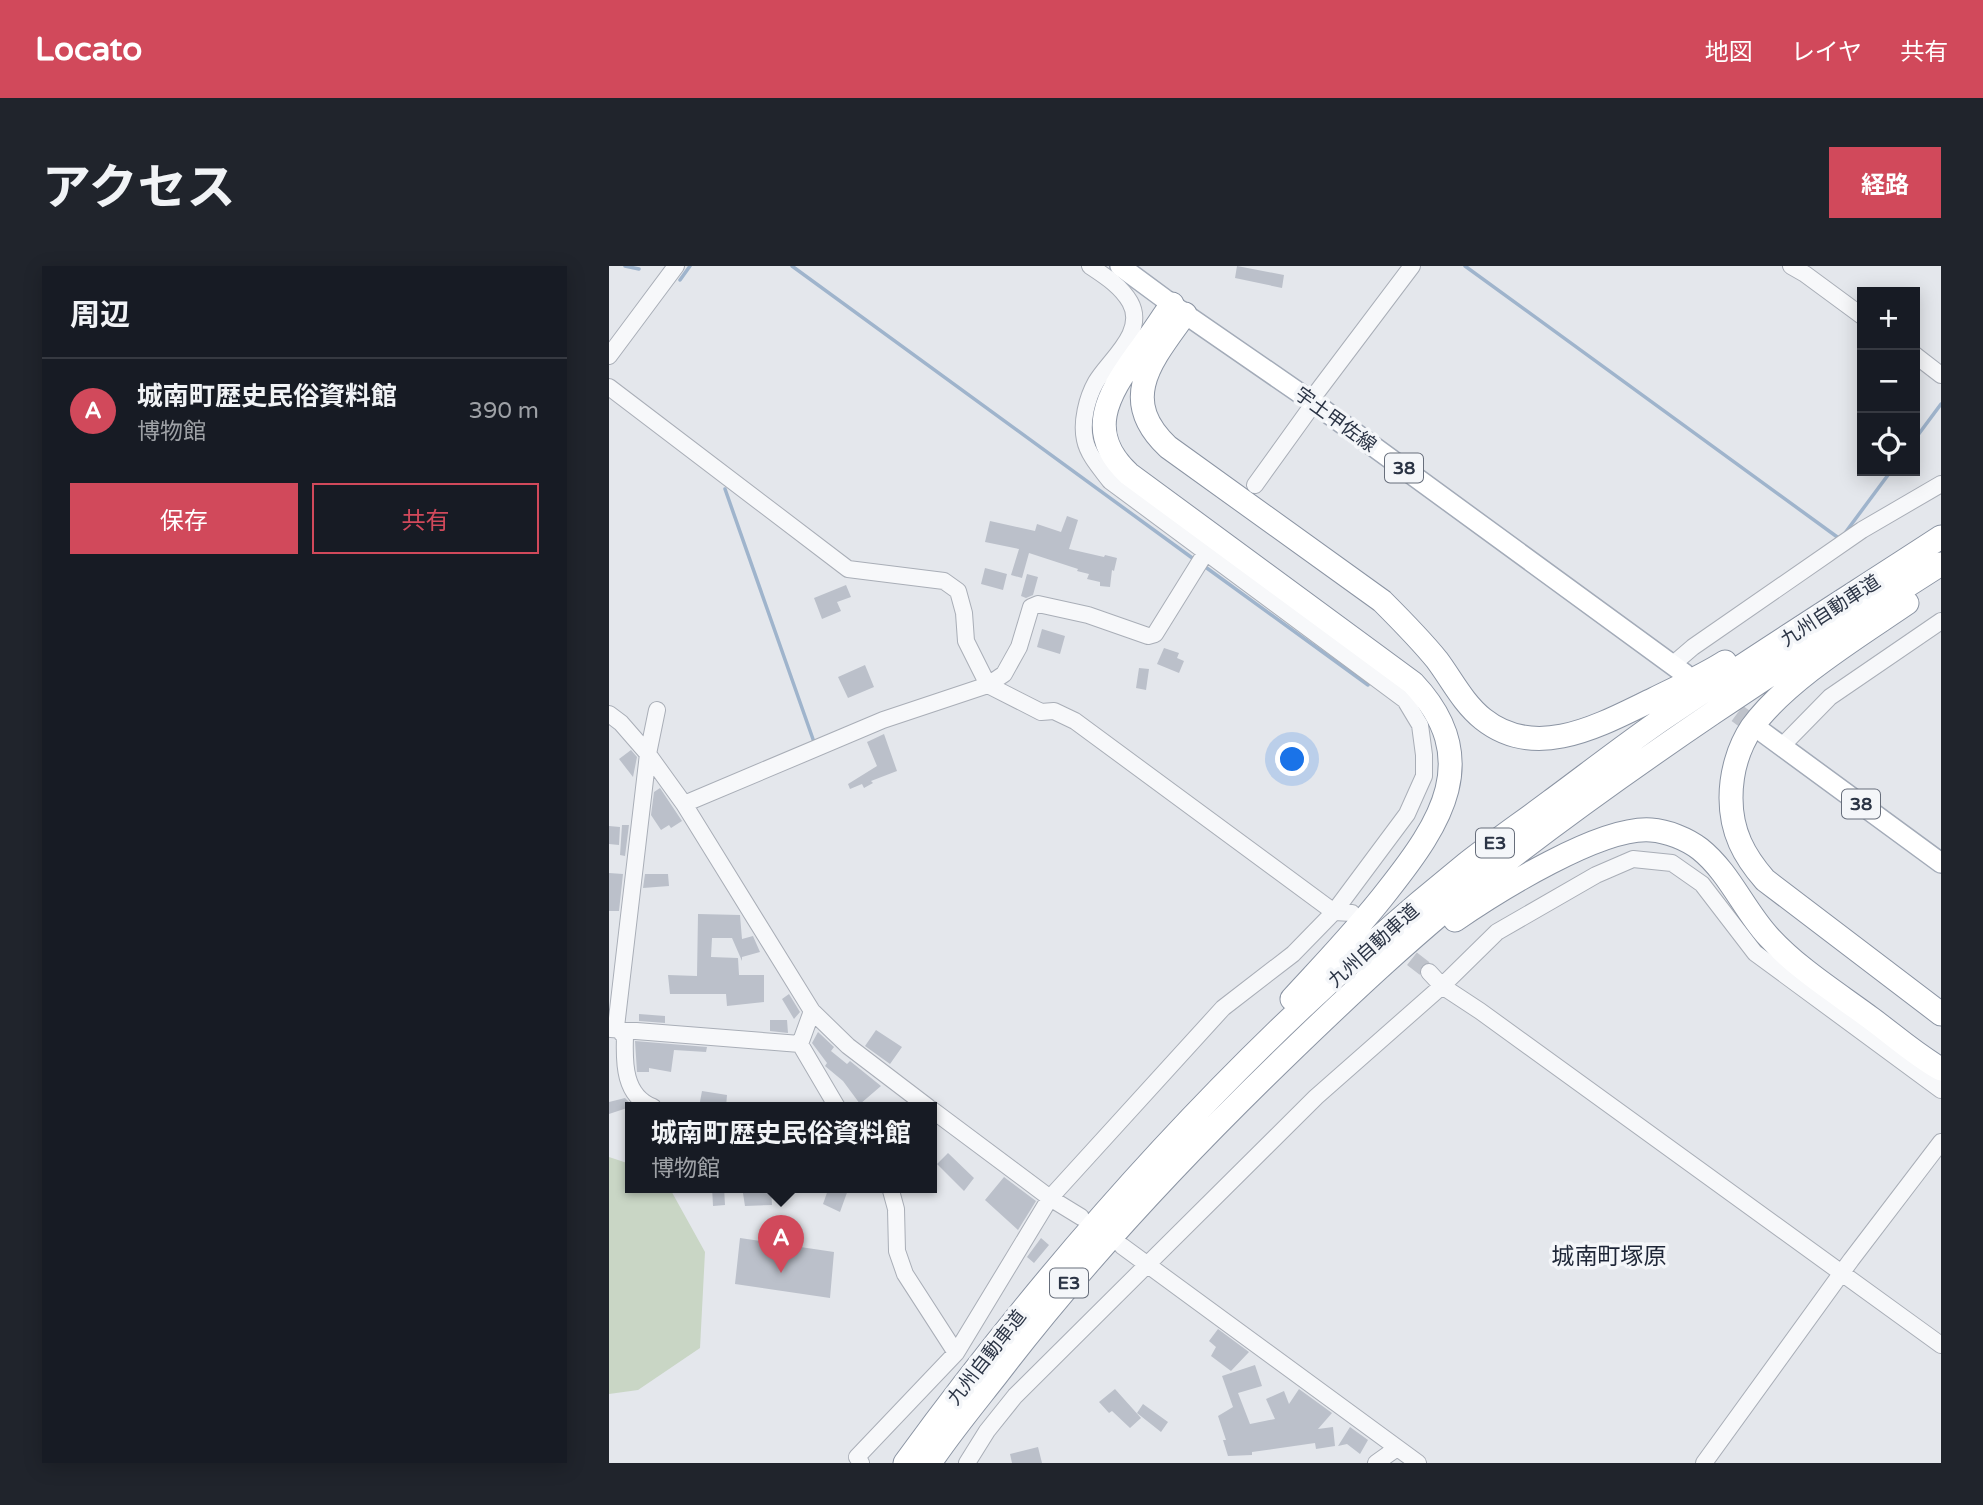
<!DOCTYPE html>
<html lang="ja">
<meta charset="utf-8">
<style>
body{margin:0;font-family:"Varela Round","Noto Sans JP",sans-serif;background:#20242c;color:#f1f3f6}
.controls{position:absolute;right:21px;top:21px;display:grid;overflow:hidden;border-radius:0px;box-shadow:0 4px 18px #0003}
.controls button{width:63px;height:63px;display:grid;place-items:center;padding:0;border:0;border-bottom:2px solid #363941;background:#171b24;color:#f1f3f6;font:35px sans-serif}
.you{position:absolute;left:684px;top:494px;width:24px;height:24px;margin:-18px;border:5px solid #fff;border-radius:50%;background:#1a73e8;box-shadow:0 0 0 10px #1a73e833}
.badge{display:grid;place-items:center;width:46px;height:46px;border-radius:50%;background:#d1495b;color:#fff;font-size:23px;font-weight:700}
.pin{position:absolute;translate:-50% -58px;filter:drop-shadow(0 2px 4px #0008)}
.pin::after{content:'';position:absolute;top:37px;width:24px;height:21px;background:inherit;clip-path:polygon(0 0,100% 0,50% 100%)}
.popup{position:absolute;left:16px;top:836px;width:312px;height:91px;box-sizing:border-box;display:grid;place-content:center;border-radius:0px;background:#171b24;filter:drop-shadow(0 2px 5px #0005);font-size:23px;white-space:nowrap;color:#9ea1a6}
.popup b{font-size:26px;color:#f1f3f6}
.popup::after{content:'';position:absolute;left:50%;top:100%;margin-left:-14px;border:14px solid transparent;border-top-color:#171b24}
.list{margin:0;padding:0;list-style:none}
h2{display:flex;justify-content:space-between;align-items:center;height:91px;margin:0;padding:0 28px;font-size:30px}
h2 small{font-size:23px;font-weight:400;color:#9ea1a6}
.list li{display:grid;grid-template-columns:46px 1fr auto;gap:21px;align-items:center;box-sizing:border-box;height:105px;padding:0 28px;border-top:2px solid #363941}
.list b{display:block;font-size:26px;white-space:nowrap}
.list p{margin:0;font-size:23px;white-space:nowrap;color:#9ea1a6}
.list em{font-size:23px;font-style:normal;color:#9ea1a6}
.actions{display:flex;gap:14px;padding:21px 28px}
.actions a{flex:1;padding:16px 0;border:2px solid #d1495b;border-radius:0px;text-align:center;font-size:24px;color:#d1495b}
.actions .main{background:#d1495b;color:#fff}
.icon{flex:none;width:38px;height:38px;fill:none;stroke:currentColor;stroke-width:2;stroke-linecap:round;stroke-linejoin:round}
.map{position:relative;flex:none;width:1332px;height:1197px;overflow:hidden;border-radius:0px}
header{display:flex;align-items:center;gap:42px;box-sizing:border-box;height:98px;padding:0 35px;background:#d1495b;color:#fff}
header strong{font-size:33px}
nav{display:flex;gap:38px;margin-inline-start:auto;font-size:24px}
.intro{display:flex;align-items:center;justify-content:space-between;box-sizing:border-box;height:168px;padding:0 42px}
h1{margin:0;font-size:49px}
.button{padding:18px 32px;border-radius:0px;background:#d1495b;color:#fff;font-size:24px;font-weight:700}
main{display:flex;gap:42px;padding:0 42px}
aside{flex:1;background:#171b24;border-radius:0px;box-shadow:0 4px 18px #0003}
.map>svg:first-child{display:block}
.green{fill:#c9d6c5}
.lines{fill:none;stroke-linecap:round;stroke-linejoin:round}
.stream{stroke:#9fb4cc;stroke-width:3.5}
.building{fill:#bbc0ca}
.minor-tunnel{stroke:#bfc3cb;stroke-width:16;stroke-dasharray:16 8;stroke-linecap:butt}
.major-tunnel{stroke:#bfc3cb;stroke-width:19;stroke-dasharray:19 10;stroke-linecap:butt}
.minor-casing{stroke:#a9aeb7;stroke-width:18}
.major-casing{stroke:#a3abb8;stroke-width:22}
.highway-casing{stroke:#8b94a3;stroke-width:25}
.minor{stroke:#f7f8fa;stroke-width:16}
.major{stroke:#fff;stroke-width:19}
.highway{stroke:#fff;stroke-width:23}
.labels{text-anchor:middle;stroke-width:7;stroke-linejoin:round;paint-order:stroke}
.shield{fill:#f4f6f9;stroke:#676e7b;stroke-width:2}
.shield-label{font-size:18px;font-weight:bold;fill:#2b3445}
.street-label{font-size:19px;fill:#2b3445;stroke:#f4f6f9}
.quarter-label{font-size:23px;fill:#1d2536;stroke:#f4f6f9}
</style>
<header>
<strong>Locato</strong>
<nav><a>地図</a><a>レイヤ</a><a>共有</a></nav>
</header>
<div class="intro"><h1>アクセス</h1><a class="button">経路</a></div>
<main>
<aside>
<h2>周辺<small></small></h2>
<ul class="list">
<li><span class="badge">A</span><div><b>城南町歴史民俗資料館</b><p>博物館</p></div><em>390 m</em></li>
</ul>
<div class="actions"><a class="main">保存</a><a>共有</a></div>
</aside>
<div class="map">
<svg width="1332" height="1197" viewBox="0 0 1332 1197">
<rect width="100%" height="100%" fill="#e4e7ec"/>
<!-- green -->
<path class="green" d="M 0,891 L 21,898 L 22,921 L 60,921 L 96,986 L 91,1082 L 29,1124 L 0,1128 Z"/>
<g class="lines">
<!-- stream -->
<path class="stream" d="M 16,0 L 30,3
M 183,0 L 586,294
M 856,0 L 1231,273
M 71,14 L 81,0
M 1306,173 L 1332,138
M 116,223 L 205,476
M 1236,267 L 1282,205
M 595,300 L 759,419"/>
</g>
<!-- building -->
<path class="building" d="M 628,0 L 675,9 L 673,22 L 626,12 Z
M 458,250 L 469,254 L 460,283 L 495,291 L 496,289 L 508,292 L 505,305 L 503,304 L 501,321 L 491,320 L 491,316 L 478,313 L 480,308 L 468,305 L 469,303 L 420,287 L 413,312 L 402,309 L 410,283 L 376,276 L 381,255 L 426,265 L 428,258 L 452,266 Z
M 376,302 L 398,308 L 394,324 L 372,318 Z
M 418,308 L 429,311 L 424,329 L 417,332 L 412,330 Z
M 237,319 L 242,331 L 228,336 L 232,345 L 213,353 L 205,332 Z
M 433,363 L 456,370 L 451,388 L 428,381 Z
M 555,382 L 570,387 L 568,392 L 575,395 L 570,407 L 548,398 Z
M 256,399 L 265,421 L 239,432 L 229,411 Z
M 530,402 L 540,403 L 537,424 L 527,422 Z
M 275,468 L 288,505 L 262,515 L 264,517 L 255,522 L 253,518 L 241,523 L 239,518 L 268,500 L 258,476 Z
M 22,484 L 28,491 L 24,511 L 10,493 Z
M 51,522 L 73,555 L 62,562 L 60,559 L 52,564 L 42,549 L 45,526 Z
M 13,559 L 20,559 L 16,590 L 11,589 Z
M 0,560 L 11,561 L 10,579 L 0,578 Z
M 0,607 L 14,608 L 10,645 L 0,645 Z
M 36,608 L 59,608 L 60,620 L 34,622 Z
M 89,648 L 131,649 L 133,673 L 144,670 L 151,686 L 133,691 L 133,695 L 123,672 L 103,672 L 102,691 L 129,692 L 130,709 L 155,709 L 155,736 L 118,740 L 117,728 L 61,728 L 59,709 L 88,710 Z
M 180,728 L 191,746 L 185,753 L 173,733 Z
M 30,748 L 56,750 L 56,757 L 30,755 Z
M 161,754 L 178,754 L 179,767 L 161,765 Z
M 267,764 L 293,781 L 281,798 L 256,780 Z
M 209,766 L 225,781 L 222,785 L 238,798 L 241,795 L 272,820 L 251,838 L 234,815 L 216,800 L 218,797 L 203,777 Z
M 26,775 L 98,781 L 97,786 L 65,784 L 62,806 L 40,802 L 40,806 L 28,806 Z
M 93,825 L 118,829 L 117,841 L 90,841 Z
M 16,832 L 24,840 L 0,848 L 0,836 Z
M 339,887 L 365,912 L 355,925 L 328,898 Z
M 395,911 L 427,935 L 409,964 L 376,934 Z
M 103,921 L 115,921 L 116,939 L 104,940 Z
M 133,921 L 162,921 L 163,939 L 136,940 Z
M 220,921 L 240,921 L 231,946 L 214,938 Z
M 131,972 L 225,986 L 221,1032 L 126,1018 Z
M 432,972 L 440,979 L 425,997 L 418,991 Z
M 609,1063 L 640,1086 L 622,1105 L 602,1090 L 607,1081 L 600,1075 Z
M 646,1099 L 653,1120 L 629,1127 L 641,1158 L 666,1153 L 657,1133 L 675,1125 L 680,1138 L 690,1123 L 723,1147 L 709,1163 L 724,1161 L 726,1180 L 707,1183 L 706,1177 L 643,1186 L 643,1189 L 619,1190 L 614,1174 L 617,1174 L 609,1150 L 624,1141 L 613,1110 Z
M 506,1123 L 532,1152 L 521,1162 L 503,1145 L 500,1147 L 490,1136 Z
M 534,1138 L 559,1156 L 552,1166 L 528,1147 Z
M 741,1161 L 759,1174 L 751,1188 L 738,1178 L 729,1180 Z
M 429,1181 L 433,1197 L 403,1197 L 401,1188 Z"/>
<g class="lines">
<!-- minor-tunnel -->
<path class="minor-tunnel" d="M 784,678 L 820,706"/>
<!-- major-tunnel -->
<path class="major-tunnel" d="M 1105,430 L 1152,465"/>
<defs>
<path id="minor" d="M 1182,0 L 1196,8 L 1253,50
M 1306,89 L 1332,109
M 0,90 L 67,0
M 0,121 L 239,303 L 335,315 L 349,325 L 355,347 L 357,375 L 379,419 L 432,446 L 445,445 L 466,455 L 725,646 L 743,647
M 702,134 L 803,0
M 646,219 L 705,137
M 1063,399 L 1084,381 L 1253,264 L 1332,218
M 0,448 L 12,457 L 39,488 L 75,538 L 203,745 L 239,780 L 319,841
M 1173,480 L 1221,431 L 1332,355
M 75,538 L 274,454 L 379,419 L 395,408 L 410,381 L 422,341 L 429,338 L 479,349 L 539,370 L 546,368 L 597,286
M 820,706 L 833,720 L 871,745 L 1332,1079
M 2,763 L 191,778
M 191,778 L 228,841
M 191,778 L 203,745
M 44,841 C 15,830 15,797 16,771 L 7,761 L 39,488 L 48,444
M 322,843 L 441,932 L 472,951
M 281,921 L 287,943 L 288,985 L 296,1008 L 347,1087
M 513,980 L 809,1197
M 252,1197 L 248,1191 L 347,1087 L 441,932 L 614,742 L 684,688 L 725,646 L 798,548 L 815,510 L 815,489 L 811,459 L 796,434 L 501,215 C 492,203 479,189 476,174 C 472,156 478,132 487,116 C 500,94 538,66 521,36 C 512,20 496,10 481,0
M 358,1197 L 378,1165 L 406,1130 L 707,831 L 833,720 L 888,666 L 987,609 L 1024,593 L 1063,597 L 1093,618 L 1146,687 L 1332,824
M 767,1197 L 788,1182
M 1095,1197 L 1242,994 L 1332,876"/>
<path id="major" d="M 511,0 L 576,48 L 705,137 L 1076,408
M 1152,465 L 1332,597"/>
<path id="highway" d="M 563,38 C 551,55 540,72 528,88 C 498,130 476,167 520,208 L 804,417 C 875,492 832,557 779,624 C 749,663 716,697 683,733
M 576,48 C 543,94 508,133 559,181 L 773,335 C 792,354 811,373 828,394 C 843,414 854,437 874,453 C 928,496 993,458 1045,433 C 1069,421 1094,410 1116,396
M 1298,337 C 1250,370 1177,414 1143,461 C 1129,482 1122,508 1122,532 C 1122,566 1135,590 1156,614 L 1332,748
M 846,654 C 888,625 992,560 1042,564 C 1058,565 1078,573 1091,583 C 1120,606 1135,644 1159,670 C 1189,703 1228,727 1263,753 C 1286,770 1307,789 1332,803
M 296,1197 C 457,976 644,770 857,598 C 885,576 914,556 942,535 C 980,507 1017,478 1055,452 C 1146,390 1240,331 1332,271
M 321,1197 C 341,1167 365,1138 387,1110 C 473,997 570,894 672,795 C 740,729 811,662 886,604 C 1029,493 1180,395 1332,298"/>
</defs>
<!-- minor casing -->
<use href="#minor" class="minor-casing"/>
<!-- major casing -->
<use href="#major" class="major-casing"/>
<!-- highway casing -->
<use href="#highway" class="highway-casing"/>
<!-- minor -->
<use href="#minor" class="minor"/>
<!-- major -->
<use href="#major" class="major"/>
<!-- highway -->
<use href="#highway" class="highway"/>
</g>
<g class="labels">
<!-- shield labels -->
<g class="shield">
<rect x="776" y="187.5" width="38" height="29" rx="5"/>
<rect x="1233" y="523.5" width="38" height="29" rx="5"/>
<rect x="867" y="562.5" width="38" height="29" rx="5"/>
<rect x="441" y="1002.5" width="38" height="29" rx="5"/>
</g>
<g class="shield-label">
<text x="795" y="208">38</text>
<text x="1252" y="544">38</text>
<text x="886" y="583">E3</text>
<text x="460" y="1023">E3</text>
</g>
<!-- street labels -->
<g class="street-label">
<text transform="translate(727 153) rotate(36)" y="7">宇土甲佐線</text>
<text transform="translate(1221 344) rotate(-33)" y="7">九州自動車道</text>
<text transform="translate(764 679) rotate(-42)" y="7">九州自動車道</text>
<text transform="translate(377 1091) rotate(-52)" y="7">九州自動車道</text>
</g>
<!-- quarter labels -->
<g class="quarter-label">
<text x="1000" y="998">城南町塚原</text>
</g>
</g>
</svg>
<div class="controls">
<button>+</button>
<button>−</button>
<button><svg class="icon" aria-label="locate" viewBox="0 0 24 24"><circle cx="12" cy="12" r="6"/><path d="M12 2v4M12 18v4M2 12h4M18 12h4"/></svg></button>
</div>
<div class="you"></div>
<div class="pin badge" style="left:172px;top:1007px">A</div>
<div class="popup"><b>城南町歴史民俗資料館</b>博物館</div>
</div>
</main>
